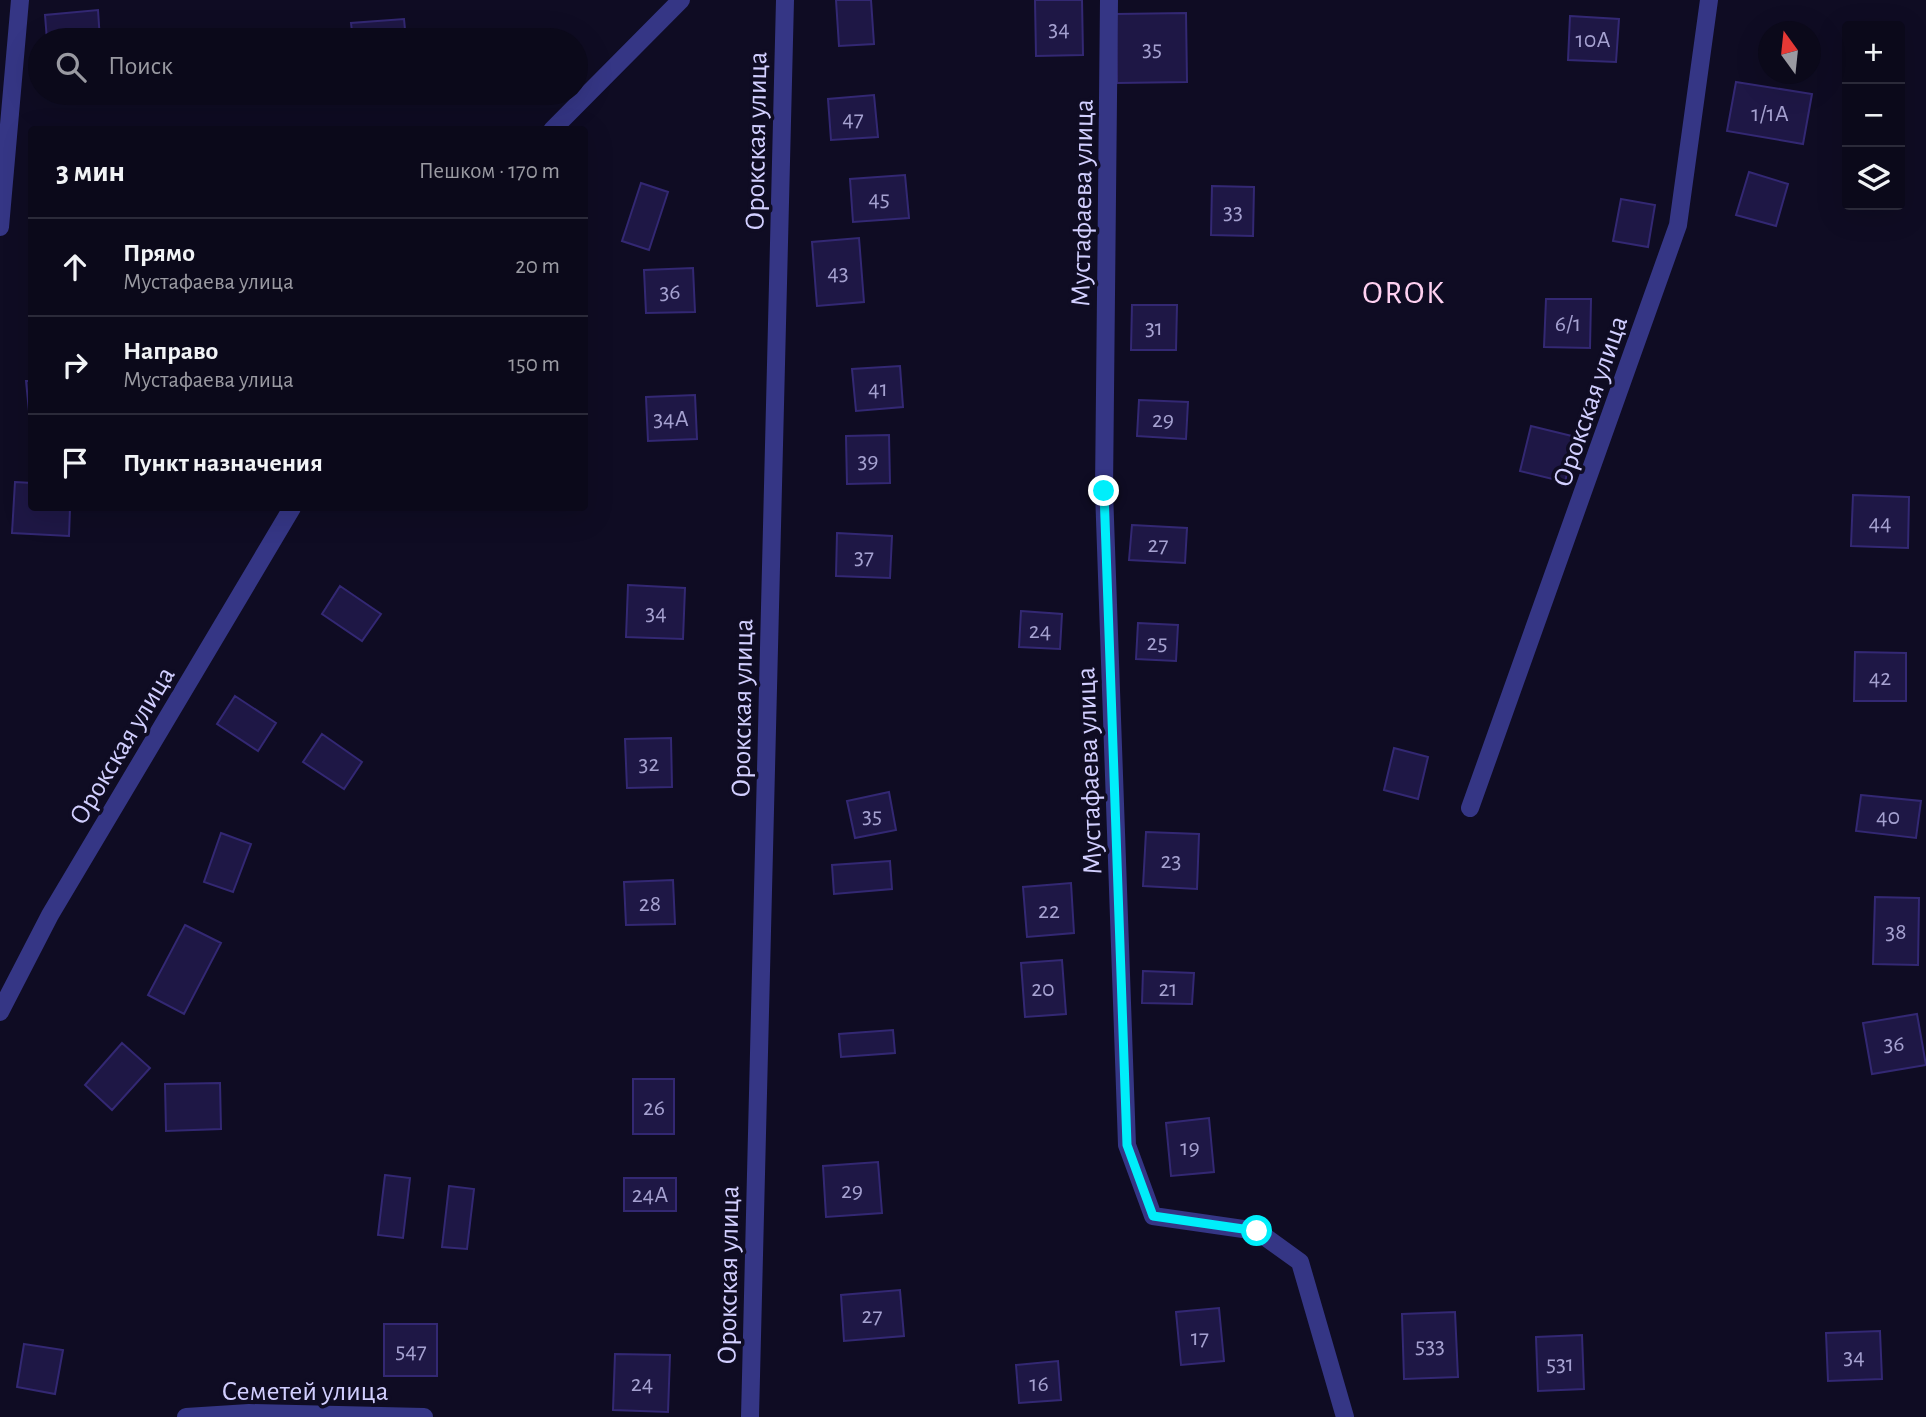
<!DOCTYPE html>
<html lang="ru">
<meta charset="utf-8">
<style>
body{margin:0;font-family:"Alegreya Sans",sans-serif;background:#141223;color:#f1f3f6}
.controls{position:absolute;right:21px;top:21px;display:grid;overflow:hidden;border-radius:7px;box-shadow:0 7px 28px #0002}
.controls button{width:63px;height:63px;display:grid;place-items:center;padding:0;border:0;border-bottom:2px solid #2b2a39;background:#0b091a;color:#f1f3f6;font:35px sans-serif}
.compass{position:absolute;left:1758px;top:21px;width:63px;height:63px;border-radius:50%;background:#0b091a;box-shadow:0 7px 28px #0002;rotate:345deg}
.stop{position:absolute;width:21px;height:21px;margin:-16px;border:5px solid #00eefa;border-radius:50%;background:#fff}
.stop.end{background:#00eefa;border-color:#fff;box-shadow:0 2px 7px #0008}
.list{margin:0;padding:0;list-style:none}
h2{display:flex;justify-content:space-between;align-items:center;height:91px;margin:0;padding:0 28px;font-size:30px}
h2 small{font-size:23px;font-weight:400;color:#9a9aa2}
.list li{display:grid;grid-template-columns:46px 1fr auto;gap:21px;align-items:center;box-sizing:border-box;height:98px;padding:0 28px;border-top:2px solid #2b2a39}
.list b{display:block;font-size:26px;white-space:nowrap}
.list p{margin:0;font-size:23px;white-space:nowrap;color:#9a9aa2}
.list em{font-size:23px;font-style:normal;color:#9a9aa2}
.icon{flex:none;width:38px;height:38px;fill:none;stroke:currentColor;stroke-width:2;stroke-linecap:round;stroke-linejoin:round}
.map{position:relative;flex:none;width:1926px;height:1417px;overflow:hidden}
.search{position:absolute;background:#0b091a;box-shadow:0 7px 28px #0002;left:28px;top:28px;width:560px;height:77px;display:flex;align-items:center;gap:18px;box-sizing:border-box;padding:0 24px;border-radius:38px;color:#9a9aa2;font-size:26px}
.panel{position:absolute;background:#0b091a;box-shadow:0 7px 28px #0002;left:28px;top:126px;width:560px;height:385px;border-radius:7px}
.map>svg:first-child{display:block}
.building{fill:#1e1745;stroke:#332873;stroke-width:2}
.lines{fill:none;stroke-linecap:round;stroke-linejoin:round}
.minor{stroke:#353685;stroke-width:18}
.tertiary{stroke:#353685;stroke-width:18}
.route{stroke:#00eefa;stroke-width:9}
.labels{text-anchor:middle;stroke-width:7;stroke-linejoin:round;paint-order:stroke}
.number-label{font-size:24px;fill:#a5a1d0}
.street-label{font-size:28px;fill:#d2cfff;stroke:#0f0c23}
.quarter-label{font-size:32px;letter-spacing:2px;fill:#ffd1f1;stroke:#0f0c23}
</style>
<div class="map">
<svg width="1926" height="1417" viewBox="0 0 1926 1417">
<rect width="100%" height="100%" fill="#0f0c23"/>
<!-- building -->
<path class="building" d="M 836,0 L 871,0 L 874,44 L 839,46 Z
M 1035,0 L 1082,0 L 1083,55 L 1036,56 Z
M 98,10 L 100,40 L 47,40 L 45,15 Z
M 1186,13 L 1187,82 L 1117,83 L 1116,14 Z
M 1570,16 L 1619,19 L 1616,62 L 1568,60 Z
M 404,19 L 406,40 L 353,40 L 351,23 Z
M 1736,82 L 1812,94 L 1803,144 L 1727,131 Z
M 874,95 L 878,137 L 831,140 L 828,99 Z
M 1749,172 L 1788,184 L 1776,226 L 1736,215 Z
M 905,175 L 909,218 L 853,222 L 850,179 Z
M 641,183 L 668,192 L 649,250 L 622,241 Z
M 1212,186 L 1254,187 L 1253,236 L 1211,235 Z
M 1621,199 L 1655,205 L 1648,247 L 1613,241 Z
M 859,238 L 864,302 L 817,306 L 812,242 Z
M 693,268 L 695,312 L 646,313 L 644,270 Z
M 1546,299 L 1591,299 L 1590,348 L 1544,347 Z
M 1132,305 L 1177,305 L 1176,350 L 1131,350 Z
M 900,366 L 903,407 L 856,411 L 852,369 Z
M 26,381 L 32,381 L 32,421 L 30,421 Z
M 695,395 L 697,439 L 648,441 L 646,397 Z
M 1139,400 L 1188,402 L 1186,439 L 1137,436 Z
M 1531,426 L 1576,437 L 1565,482 L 1520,471 Z
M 889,435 L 890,483 L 847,484 L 846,436 Z
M 15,482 L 32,483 L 32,508 L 70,508 L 69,536 L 12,533 Z
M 1853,495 L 1909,497 L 1908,548 L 1851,546 Z
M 1132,525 L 1187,528 L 1185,563 L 1129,560 Z
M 837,533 L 892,536 L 890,578 L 836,576 Z
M 628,585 L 685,588 L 683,639 L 626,637 Z
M 340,586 L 381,614 L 362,641 L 322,614 Z
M 1021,611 L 1062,614 L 1060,649 L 1019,647 Z
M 1138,623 L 1178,625 L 1176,661 L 1136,659 Z
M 1855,652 L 1906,653 L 1906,701 L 1854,701 Z
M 235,696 L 276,723 L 258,751 L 217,724 Z
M 322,734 L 362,762 L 344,789 L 303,762 Z
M 671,738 L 672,787 L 627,788 L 625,739 Z
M 1394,748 L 1428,757 L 1418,799 L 1384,790 Z
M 889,792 L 896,830 L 855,838 L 847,801 Z
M 1861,795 L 1921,801 L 1916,838 L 1856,831 Z
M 1146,832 L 1199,834 L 1197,889 L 1143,886 Z
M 221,833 L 251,844 L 233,892 L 204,882 Z
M 890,861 L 892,889 L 834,894 L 832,865 Z
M 673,880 L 675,924 L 626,925 L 624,882 Z
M 1071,883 L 1074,933 L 1027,937 L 1023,887 Z
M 1875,897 L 1919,898 L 1918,965 L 1873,964 Z
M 185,925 L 221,943 L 184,1014 L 148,995 Z
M 1062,960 L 1066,1014 L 1025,1017 L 1021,963 Z
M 1143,971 L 1194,973 L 1192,1004 L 1142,1003 Z
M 1917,1014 L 1926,1065 L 1872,1074 L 1863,1023 Z
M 893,1030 L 895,1053 L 841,1057 L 839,1034 Z
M 122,1043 L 150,1068 L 112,1110 L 85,1085 Z
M 633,1079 L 674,1079 L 674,1134 L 633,1134 Z
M 220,1083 L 221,1129 L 166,1131 L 165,1084 Z
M 1209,1118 L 1214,1172 L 1171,1176 L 1166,1123 Z
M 878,1162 L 882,1213 L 826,1217 L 823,1166 Z
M 385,1175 L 410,1178 L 403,1238 L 378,1235 Z
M 624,1178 L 676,1178 L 676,1211 L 624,1211 Z
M 449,1186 L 474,1189 L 467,1249 L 442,1247 Z
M 900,1290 L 904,1336 L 844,1341 L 841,1295 Z
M 1219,1308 L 1224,1361 L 1181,1365 L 1176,1312 Z
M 1455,1312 L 1458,1377 L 1404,1379 L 1402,1314 Z
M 384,1324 L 437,1324 L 437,1376 L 384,1376 Z
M 1880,1331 L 1882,1379 L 1828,1381 L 1826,1333 Z
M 1582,1335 L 1584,1389 L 1538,1391 L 1536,1337 Z
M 24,1344 L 63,1350 L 55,1394 L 17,1387 Z
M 615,1354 L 670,1355 L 668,1412 L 613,1410 Z
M 1058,1361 L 1061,1400 L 1019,1403 L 1016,1365 Z"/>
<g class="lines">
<!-- minor -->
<path class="minor" d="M 1109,0 L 1104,491 L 1127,1145 L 1153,1216 L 1257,1231 L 1300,1262 L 1345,1417
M 0,227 L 20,0
M 1470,808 L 1678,225 L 1709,0
M 750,1417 L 785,0"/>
<!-- tertiary -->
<path class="tertiary" d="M 552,130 L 681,0
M 0,1012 L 50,915 L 292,508
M 186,1417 L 249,1413 L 424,1417"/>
</g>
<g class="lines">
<!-- route -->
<path class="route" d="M 1104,491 L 1127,1145 L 1153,1216 L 1257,1231"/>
</g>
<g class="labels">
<!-- number labels -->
<g class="number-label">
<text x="1059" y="36">34</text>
<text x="1593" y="47">10А</text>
<text x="1152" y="56">35</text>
<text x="1770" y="121">1/1А</text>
<text x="853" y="126">47</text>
<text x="879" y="206">45</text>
<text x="1233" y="219">33</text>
<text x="838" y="280">43</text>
<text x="670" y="299">36</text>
<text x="1568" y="331">6/1</text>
<text x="1154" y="335">31</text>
<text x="878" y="396">41</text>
<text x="671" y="426">34А</text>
<text x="1163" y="427">29</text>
<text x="868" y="468">39</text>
<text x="1880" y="530">44</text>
<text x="1158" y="552">27</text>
<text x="864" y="564">37</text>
<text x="656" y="620">34</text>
<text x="1040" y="638">24</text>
<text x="1157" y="650">25</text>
<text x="1880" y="685">42</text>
<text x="649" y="771">32</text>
<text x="872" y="823">35</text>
<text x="1888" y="824">40</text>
<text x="1171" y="868">23</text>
<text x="650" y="911">28</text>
<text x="1049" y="918">22</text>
<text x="1896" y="939">38</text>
<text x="1043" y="996">20</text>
<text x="1168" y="996">21</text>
<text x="1894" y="1051">36</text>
<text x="654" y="1115">26</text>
<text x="1190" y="1155">19</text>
<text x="852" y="1198">29</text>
<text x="650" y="1202">24А</text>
<text x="872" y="1323">27</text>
<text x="1200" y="1345">17</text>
<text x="1430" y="1353">533</text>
<text x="411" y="1358">547</text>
<text x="1854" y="1364">34</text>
<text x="1560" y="1371">531</text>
<text x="642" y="1391">24</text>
<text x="1039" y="1391">16</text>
</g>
<!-- street labels -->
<g class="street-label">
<text transform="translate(755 141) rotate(-89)" y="10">Орокская улица</text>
<text transform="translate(1081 203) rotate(-89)" y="10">Мустафаева улица</text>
<text transform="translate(1589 401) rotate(-71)" y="10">Орокская улица</text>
<text transform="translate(741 708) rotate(-89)" y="10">Орокская улица</text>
<text transform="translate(121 745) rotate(-59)" y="10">Орокская улица</text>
<text transform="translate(1088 771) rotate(-92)" y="10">Мустафаева улица</text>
<text transform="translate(727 1275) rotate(-89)" y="10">Орокская улица</text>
<text x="305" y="1400">Семетей улица</text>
</g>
<!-- quarter labels -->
<g class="quarter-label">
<text x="1404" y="303">OROK</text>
</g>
</g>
</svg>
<div class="controls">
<button>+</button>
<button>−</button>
<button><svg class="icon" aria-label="layers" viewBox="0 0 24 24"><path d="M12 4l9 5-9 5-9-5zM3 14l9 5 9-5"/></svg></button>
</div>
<svg class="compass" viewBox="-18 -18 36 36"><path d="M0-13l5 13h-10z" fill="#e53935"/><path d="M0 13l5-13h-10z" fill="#9a9aa2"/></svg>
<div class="stop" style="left:1257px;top:1231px"></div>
<div class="stop end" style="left:1104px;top:491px"></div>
<div class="search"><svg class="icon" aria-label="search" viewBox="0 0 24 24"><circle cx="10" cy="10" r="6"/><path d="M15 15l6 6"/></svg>Поиск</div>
<section class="panel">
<h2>3 мин<small>Пешком · 170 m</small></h2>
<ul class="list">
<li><svg class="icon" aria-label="ahead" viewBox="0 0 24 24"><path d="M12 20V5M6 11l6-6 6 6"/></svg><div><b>Прямо</b><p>Мустафаева улица</p></div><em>20 m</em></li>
<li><svg class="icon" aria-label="right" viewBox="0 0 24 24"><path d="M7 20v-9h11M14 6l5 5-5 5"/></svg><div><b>Направо</b><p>Мустафаева улица</p></div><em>150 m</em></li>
<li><svg class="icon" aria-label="arrive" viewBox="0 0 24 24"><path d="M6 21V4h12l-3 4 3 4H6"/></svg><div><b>Пункт назначения</b></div></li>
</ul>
</section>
</div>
